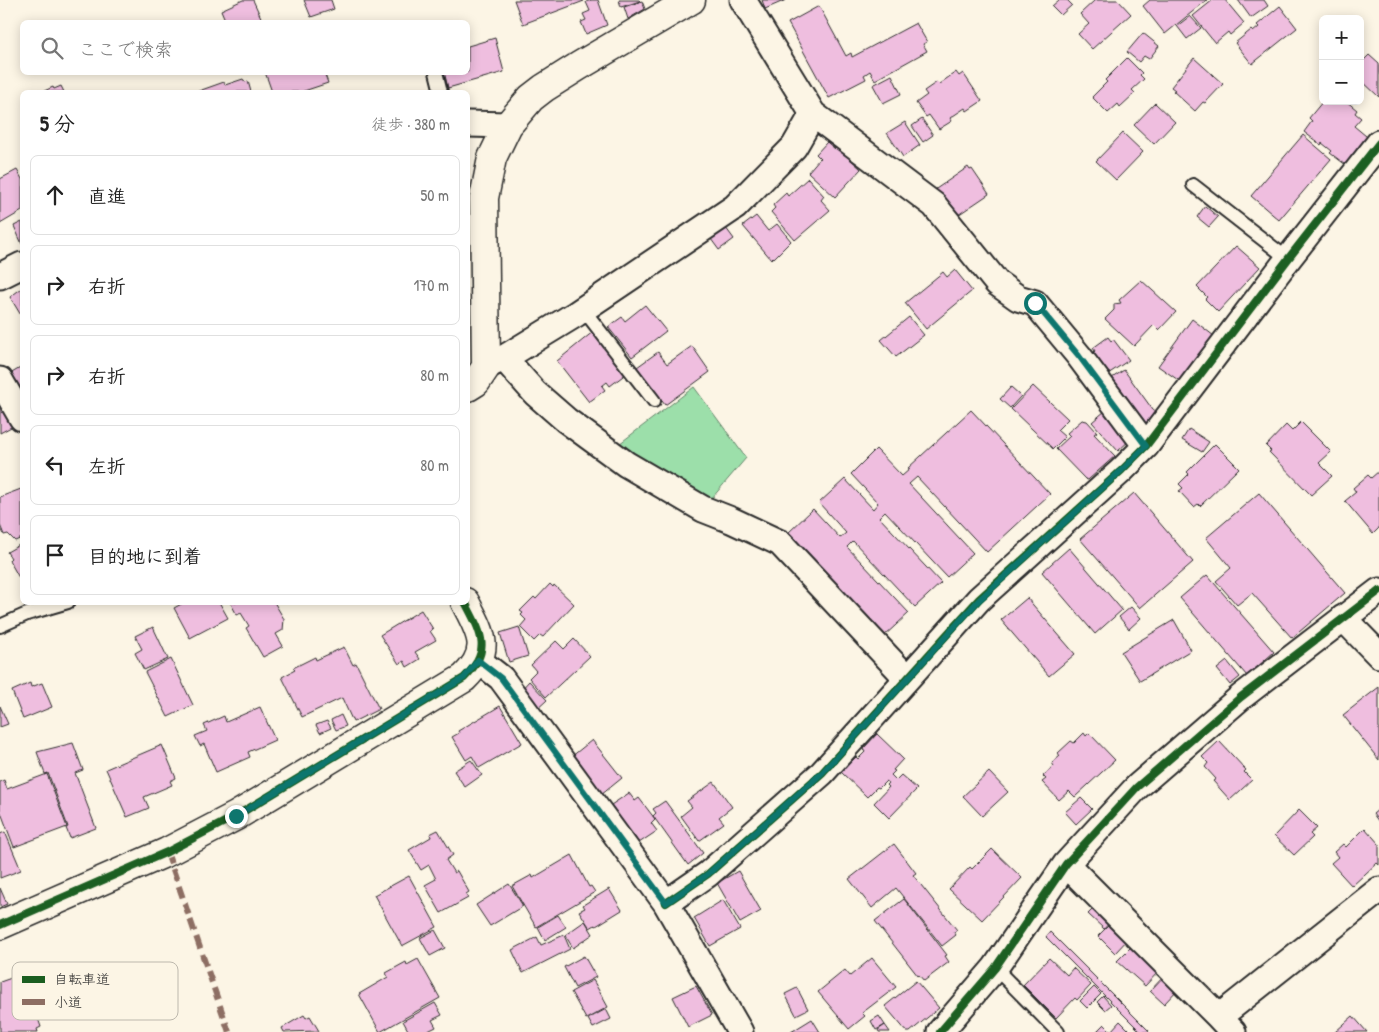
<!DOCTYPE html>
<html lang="ja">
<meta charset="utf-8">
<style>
body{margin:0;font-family:"Patrick Hand","Klee One",sans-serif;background:#f2f2f2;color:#222}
.controls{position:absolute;right:15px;top:15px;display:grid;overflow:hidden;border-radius:8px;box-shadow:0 2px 12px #0003}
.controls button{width:45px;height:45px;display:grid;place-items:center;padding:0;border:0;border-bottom:1px solid #e0e0e0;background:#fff;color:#222;font:25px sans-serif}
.stop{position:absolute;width:15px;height:15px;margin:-11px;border:4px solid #0f766e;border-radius:50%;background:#fff}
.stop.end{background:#0f766e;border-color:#fff;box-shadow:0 1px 5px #0008}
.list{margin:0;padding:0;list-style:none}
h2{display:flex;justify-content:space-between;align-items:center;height:65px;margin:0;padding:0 20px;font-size:21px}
h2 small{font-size:16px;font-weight:400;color:#767676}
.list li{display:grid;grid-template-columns:32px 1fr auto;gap:15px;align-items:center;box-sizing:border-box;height:80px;margin:0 10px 10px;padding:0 10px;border:1px solid #e0e0e0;border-radius:8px}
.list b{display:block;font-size:19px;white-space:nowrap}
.list em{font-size:16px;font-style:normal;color:#767676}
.icon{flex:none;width:28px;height:28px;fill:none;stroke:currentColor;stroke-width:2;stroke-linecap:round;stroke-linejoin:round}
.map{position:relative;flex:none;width:1379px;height:1032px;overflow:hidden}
.search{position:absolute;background:#fff;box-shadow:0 2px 12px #0003;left:20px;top:20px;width:450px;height:55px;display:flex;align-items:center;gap:12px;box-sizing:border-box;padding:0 18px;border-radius:8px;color:#767676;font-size:19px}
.panel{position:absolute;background:#fff;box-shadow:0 2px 12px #0003;left:20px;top:90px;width:450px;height:515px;border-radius:8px}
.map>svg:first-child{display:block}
.green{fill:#9cdfaa;stroke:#64856a}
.building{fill:#efbedf;stroke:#2b2b2b}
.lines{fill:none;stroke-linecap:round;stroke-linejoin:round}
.service-casing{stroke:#2b2b2b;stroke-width:16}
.minor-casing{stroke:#2b2b2b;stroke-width:29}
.tertiary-casing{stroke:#2b2b2b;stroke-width:31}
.service{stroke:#fcf5e5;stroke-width:12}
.minor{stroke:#fcf5e5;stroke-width:25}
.tertiary{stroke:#fcf5e5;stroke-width:28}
.quiet{stroke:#8d6e63;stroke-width:6;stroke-dasharray:12 6;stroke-linecap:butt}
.cycleway-casing{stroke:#fcf5e5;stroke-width:11}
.cycleway{stroke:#1b5e20;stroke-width:8}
.route{stroke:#0f766e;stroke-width:6}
.key{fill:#fcf5e5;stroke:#bdb8ad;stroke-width:1}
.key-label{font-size:14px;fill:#2b2b2b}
</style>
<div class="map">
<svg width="1379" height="1032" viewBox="0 0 1379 1032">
<rect width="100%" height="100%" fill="#fcf5e5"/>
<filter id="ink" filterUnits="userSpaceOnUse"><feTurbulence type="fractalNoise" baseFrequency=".02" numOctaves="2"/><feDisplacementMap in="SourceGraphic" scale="10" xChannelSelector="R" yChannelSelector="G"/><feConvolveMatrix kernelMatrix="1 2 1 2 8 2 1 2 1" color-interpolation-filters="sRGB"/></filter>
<g filter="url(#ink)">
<!-- green -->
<path class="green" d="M 694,387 L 746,458 L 706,505 L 615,447 Z"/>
<!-- building -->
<path class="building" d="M 243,0 L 253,0 L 263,22 L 226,22 L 221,10 Z
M 304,0 L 331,0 L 334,9 L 311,17 Z
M 514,0 L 583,0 L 584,1 L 523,24 Z
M 591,0 L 598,0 L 607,25 L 586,34 L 581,22 L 586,20 L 583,14 L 590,11 L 586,2 Z
M 619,0 L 639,0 L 640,1 L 621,7 Z
M 762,0 L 786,0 L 765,9 Z
M 1059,0 L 1067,0 L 1072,5 L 1061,15 L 1052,6 Z
M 1095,0 L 1118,0 L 1131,14 L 1092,49 L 1078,34 L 1089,24 L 1080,14 Z
M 1150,0 L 1207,0 L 1165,34 L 1143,6 Z
M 1213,0 L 1225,0 L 1244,23 L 1230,35 L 1228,32 L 1215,43 L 1193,16 Z
M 1238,0 L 1264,0 L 1268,6 L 1251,18 Z
M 642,1 L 645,9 L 628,19 L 624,7 Z
M 819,6 L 846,56 L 851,53 L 852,57 L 916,23 L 927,42 L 923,44 L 927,51 L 875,80 L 870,71 L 864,75 L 866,79 L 829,98 L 788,23 Z
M 1280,6 L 1297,28 L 1252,64 L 1235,43 L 1251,30 L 1253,32 L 1259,27 L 1257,25 Z
M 1190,16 L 1201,28 L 1187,39 L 1177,26 Z
M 1143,33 L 1159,46 L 1149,59 L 1144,56 L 1139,62 L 1127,52 Z
M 495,38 L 504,72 L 448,88 L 444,72 L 468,72 L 468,46 Z
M 1369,55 L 1379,64 L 1379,97 L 1360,79 L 1360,64 Z
M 1127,58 L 1142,73 L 1140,75 L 1144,79 L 1132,90 L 1135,93 L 1120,107 L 1118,104 L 1108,113 L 1092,97 L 1107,82 L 1105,80 Z
M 1194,58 L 1223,84 L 1205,103 L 1203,102 L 1195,111 L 1173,91 L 1175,90 L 1171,87 Z
M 265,72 L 324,72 L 328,83 L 301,92 L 272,92 Z
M 956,72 L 959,76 L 963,73 L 982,101 L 967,111 L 965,108 L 950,118 L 952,121 L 939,129 L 929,115 L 926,117 L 916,103 L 927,95 L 924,91 L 937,82 L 939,84 Z
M 892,75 L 901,94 L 883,103 L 873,85 Z
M 243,79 L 245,82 L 248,81 L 251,92 L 196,92 L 224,82 L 225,85 Z
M 61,86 L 64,92 L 42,92 L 53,87 L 54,89 Z
M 1323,101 L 1346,101 L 1357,110 L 1355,113 L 1361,118 L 1354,126 L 1372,141 L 1350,168 L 1330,153 L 1332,151 L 1322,143 L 1321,145 L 1304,132 L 1312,121 L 1309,118 Z
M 1155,103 L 1175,122 L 1154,144 L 1134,125 Z
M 922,119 L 933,135 L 923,142 L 912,126 Z
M 905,122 L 920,145 L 903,157 L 887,133 Z
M 1123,133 L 1143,152 L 1116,180 L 1096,161 Z
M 1303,135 L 1331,159 L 1279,220 L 1251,196 Z
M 827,142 L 835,149 L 837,147 L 861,169 L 835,197 L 808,172 L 820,158 L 816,154 Z
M 968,167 L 970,170 L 972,169 L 989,194 L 955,217 L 936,189 Z
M 17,170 L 22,179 L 22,211 L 0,224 L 0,179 Z
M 808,178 L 824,196 L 821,200 L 830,210 L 795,240 L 771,212 L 775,208 L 773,205 L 786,193 L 788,196 Z
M 1205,206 L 1218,217 L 1209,227 L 1197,217 Z
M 756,216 L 768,231 L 777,224 L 791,241 L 774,258 L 773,257 L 771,259 L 743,226 Z
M 22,222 L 22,244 L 14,226 Z
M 723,224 L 734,239 L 719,250 L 708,235 Z
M 1236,246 L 1260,267 L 1218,312 L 1205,299 L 1207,297 L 1197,287 Z
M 955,270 L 972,291 L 926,329 L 905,303 L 943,272 L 947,277 Z
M 1141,280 L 1176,312 L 1159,330 L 1154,325 L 1134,346 L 1105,319 L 1114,310 L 1114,304 L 1121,303 L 1119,300 Z
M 22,288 L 22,317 L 10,297 Z
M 645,305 L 666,331 L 632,357 L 608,327 L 622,317 L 625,321 Z
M 909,317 L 924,335 L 896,357 L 881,340 Z
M 1192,319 L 1214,336 L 1181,382 L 1158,366 Z
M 594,331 L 627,373 L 610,386 L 607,382 L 602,386 L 605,390 L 589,402 L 557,361 Z
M 1108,337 L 1111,341 L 1113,339 L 1129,360 L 1108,374 L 1093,353 L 1095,351 L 1093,348 Z
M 692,346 L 710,372 L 665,405 L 637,367 L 658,352 L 667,364 Z
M 22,367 L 22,390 L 21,391 L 10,374 Z
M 1124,370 L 1158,417 L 1144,427 L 1109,380 Z
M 1033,386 L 1068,419 L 1057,430 L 1065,437 L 1053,449 L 1011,409 Z
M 1011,387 L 1021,396 L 1010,408 L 1000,399 Z
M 0,403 L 13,426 L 0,433 Z
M 971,410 L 1050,494 L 987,552 L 917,477 L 909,484 L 973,553 L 947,577 L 885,511 L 879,517 L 941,583 L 915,607 L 853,541 L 847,547 L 909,613 L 883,637 L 787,534 L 813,509 L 840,538 L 846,533 L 819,503 L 845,479 L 873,509 L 878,503 L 851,474 L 876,449 L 902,476 L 910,469 L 908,468 Z
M 1105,411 L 1131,439 L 1118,451 L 1092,422 Z
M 1082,420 L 1087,421 L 1097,432 L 1094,434 L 1115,456 L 1088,480 L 1085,479 L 1056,449 L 1070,436 L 1067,433 Z
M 1301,422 L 1331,452 L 1319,463 L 1332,476 L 1311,495 L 1269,452 L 1271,451 L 1266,446 L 1286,425 L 1292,431 Z
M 1189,429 L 1209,442 L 1202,452 L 1182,440 Z
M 1215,444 L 1239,468 L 1200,506 L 1198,504 L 1194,507 L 1179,491 L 1183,488 L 1179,484 L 1189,474 L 1187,472 Z
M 1379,471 L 1379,528 L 1373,534 L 1345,501 L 1356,492 L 1353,488 L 1368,475 L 1371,478 Z
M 21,489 L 22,493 L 22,538 L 15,541 L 8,534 L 4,535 L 0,525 L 0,497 Z
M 1134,493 L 1193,562 L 1140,608 L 1080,539 Z
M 1259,493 L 1345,593 L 1292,638 L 1252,593 L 1237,605 L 1216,581 L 1231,568 L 1206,538 Z
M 21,544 L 22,546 L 22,583 L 9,560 L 11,558 L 7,552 Z
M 1069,548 L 1122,610 L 1095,634 L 1042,572 Z
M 1207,575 L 1274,652 L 1247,676 L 1180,598 Z
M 550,584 L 553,587 L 554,585 L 574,604 L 543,637 L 540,635 L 534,641 L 520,627 L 526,620 L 521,615 L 523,613 L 520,611 L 534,597 L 536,599 Z
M 1027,598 L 1075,654 L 1049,676 L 1001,620 Z
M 185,602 L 219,602 L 228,618 L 190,638 L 174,608 Z
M 230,602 L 274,602 L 284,619 L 283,630 L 276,634 L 283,646 L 263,657 L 246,628 L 249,626 L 241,613 L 237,615 Z
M 1131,607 L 1141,618 L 1129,629 L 1119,617 Z
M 421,610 L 433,629 L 430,631 L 436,640 L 415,652 L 420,659 L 407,667 L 404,661 L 399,664 L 380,635 Z
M 1174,620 L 1191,650 L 1140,681 L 1121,652 Z
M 153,627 L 168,659 L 144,670 L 135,653 L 142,649 L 135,636 Z
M 519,627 L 528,656 L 509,662 L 500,633 Z
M 574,639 L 590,656 L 546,697 L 529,678 L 536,671 L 531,665 L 556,641 L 564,649 Z
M 344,647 L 353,665 L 356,663 L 379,709 L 353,722 L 342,698 L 302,717 L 282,677 L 295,670 L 293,668 L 315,657 L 316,660 Z
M 171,659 L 193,705 L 168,717 L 145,672 Z
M 1227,661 L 1240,677 L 1230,685 L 1217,669 Z
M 529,681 L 547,700 L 535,711 L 520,691 Z
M 30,683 L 31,687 L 42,683 L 52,707 L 23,719 L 12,691 Z
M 1379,687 L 1379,760 L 1343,715 Z
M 0,706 L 8,724 L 0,727 Z
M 500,706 L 522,743 L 479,768 L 472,756 L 466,760 L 452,737 L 459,733 L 458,731 Z
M 260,707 L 275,740 L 248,752 L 250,757 L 216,772 L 204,744 L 200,746 L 195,736 L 207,731 L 204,725 L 224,716 L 226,722 Z
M 341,715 L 346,726 L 336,730 L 331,720 Z
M 327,721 L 331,728 L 320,733 L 316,725 Z
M 1084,733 L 1086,736 L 1089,733 L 1115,760 L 1075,797 L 1069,791 L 1059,800 L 1042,782 L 1046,779 L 1043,776 L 1054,766 L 1052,763 L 1060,756 L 1058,753 L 1071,741 L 1074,743 Z
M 877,734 L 903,759 L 893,770 L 895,771 L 891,775 L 896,780 L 901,775 L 917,789 L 889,818 L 874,803 L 889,787 L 887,785 L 889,783 L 886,781 L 879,788 L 877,787 L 867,797 L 841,772 L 856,757 L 858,759 L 865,752 L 863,749 Z
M 592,740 L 622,778 L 601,795 L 571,757 Z
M 1219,741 L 1246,770 L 1244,772 L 1252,780 L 1230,800 L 1213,781 L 1216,779 L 1205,767 L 1208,763 L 1202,757 Z
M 73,743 L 83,770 L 75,773 L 96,828 L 70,838 L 66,828 L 68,827 L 48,773 L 45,774 L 37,752 Z
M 162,745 L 176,778 L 170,781 L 172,785 L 144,797 L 149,808 L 127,817 L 106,769 Z
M 471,760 L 482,775 L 465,787 L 454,771 Z
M 989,772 L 1008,792 L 982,816 L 963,796 Z
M 47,774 L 67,827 L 14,847 L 0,810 L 0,782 L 4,780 L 7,789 Z
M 714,782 L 732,807 L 719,817 L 724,823 L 699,841 L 681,816 L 692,807 L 687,801 Z
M 629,793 L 635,801 L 639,798 L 655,819 L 651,823 L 657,831 L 639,843 L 634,836 L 632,837 L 615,815 L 617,813 L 611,805 Z
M 1081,798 L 1092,809 L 1076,824 L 1065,812 Z
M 665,801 L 703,853 L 688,865 L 653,816 L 656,813 L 653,809 Z
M 1379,809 L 1379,822 L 1373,814 Z
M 1299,810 L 1317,828 L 1310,834 L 1313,837 L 1294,855 L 1274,836 Z
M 1365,828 L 1379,844 L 1379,865 L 1377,863 L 1352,886 L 1331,863 L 1338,857 L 1334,852 L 1343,844 L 1346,847 Z
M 438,830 L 453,855 L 446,860 L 454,873 L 457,871 L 469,892 L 466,894 L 468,898 L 441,913 L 425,885 L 436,879 L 429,865 L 421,870 L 409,850 L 431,837 L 430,834 Z
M 5,832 L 21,870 L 0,878 L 0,834 Z
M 894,844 L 916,873 L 913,875 L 957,930 L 954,932 L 956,935 L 942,946 L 896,888 L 872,908 L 849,879 Z
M 992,849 L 1022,878 L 982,920 L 949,889 L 970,867 L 972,869 Z
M 572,855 L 589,887 L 591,886 L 595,892 L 536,927 L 512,886 L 532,875 L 533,878 Z
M 738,871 L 761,911 L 740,923 L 717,883 Z
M 409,876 L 437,927 L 402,946 L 374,895 Z
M 509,884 L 523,906 L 490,926 L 476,905 Z
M 0,888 L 7,904 L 0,907 Z
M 609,889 L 622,910 L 596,926 L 595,925 L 590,928 L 579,911 L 585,908 L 583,905 Z
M 904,899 L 947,955 L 945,956 L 949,962 L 924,981 L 919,975 L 918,976 L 875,921 Z
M 723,900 L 740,929 L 710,946 L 694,918 Z
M 1095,907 L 1110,922 L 1104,929 L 1088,914 Z
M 558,915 L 566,927 L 545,940 L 538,927 Z
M 585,921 L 593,934 L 573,948 L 565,935 Z
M 1113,921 L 1129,938 L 1115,953 L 1098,936 Z
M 435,930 L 445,948 L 430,956 L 420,938 Z
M 1050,932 L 1149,1031 L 1148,1032 L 1141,1032 L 1046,937 Z
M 564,935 L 570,949 L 523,973 L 512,950 L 537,937 L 541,945 Z
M 1132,946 L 1159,971 L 1145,986 L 1117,961 Z
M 584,956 L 596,977 L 575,988 L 564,967 Z
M 872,958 L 896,987 L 862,1013 L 865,1016 L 849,1029 L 818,992 L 845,970 L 850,976 Z
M 1049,958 L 1067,975 L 1073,968 L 1091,985 L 1077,1000 L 1075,998 L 1056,1018 L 1023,985 Z
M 418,959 L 440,998 L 380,1032 L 359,994 L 388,977 L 386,973 L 406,962 L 407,965 Z
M 1165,975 L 1179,988 L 1164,1004 L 1150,991 Z
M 17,976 L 20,986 L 26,984 L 41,1027 L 37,1029 L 38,1032 L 0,1032 L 0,982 Z
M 593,980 L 608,1007 L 586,1019 L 571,992 Z
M 916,981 L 939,1008 L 910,1032 L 907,1032 L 885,1006 Z
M 696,986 L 712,1015 L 688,1027 L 673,997 Z
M 1094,987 L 1101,994 L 1087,1008 L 1080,1001 Z
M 797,988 L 808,1009 L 796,1015 L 785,994 Z
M 1103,996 L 1111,1005 L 1105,1010 L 1097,1002 Z
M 435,1003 L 442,1015 L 432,1020 L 436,1027 L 426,1032 L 409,1032 L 403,1021 Z
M 606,1009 L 611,1019 L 593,1028 L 588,1019 Z
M 304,1015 L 306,1018 L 310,1016 L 319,1031 L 284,1032 L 282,1028 Z
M 879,1016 L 885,1025 L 876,1030 L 871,1021 Z
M 1353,1016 L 1367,1032 L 1335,1032 Z
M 812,1019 L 820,1032 L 791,1032 Z
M 1120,1021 L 1131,1032 L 1097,1031 L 1104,1024 L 1111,1031 Z
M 885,1025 L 890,1032 L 879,1032 L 878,1030 Z"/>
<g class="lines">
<defs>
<path id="service" d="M 436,72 L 441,92
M 1193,185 L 1288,259
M 583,309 L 654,401
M 0,626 L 27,614 L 68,602
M 995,968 L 1058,1032"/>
<path id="minor" d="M 743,0 L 813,114 L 934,205 L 997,283 L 1018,298 L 1035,303 L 1079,356 L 1146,446
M 468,124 L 508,125
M 0,276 L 22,265
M 504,358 L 535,393 L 566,420 L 626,464 L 703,509 L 731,520 L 780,543 L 907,678
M 489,365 L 504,358 L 576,314 L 735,207 L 794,147 L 813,114
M 0,380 L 22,418
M 1343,618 L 1379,655
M 478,660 L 501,678 L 666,903 L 740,1032
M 1066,864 L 1219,1017
M 666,903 L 708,874 L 822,773 L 979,599 L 1122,470 L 1146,446 L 1288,259 L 1379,143
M 940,1032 L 995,968 L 1066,864 L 1137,787 L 1241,697 L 1379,591
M 1233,1032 L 1219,1017 L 1379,890"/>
<path id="tertiary" d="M 468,387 L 476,382 L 486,367 L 484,198 L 492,158 L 508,125 L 531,98 L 544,88 L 579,66 L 691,0
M 0,925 L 167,852 L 236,816 L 464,678 C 493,650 481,633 465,602"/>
</defs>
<!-- service casing -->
<use href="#service" class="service-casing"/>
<!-- minor casing -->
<use href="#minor" class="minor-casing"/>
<!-- tertiary casing -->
<use href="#tertiary" class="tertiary-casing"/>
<!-- service -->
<use href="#service" class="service"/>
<!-- minor -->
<use href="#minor" class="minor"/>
<!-- tertiary -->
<use href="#tertiary" class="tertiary"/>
<!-- quiet -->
<path class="quiet" d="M 167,852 L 229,1032"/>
<defs>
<path id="cycleway" d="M 666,903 L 708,874 L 822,773 L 979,599 L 1122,470 L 1146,446 L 1288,259 L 1379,143
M 0,925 L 167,852 L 236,816 L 464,678 C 493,650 481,633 465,602
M 940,1032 L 995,968 L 1066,864 L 1137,787 L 1241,697 L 1379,591"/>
</defs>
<!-- cycleway casing -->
<use href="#cycleway" class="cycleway-casing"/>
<!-- cycleway -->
<use href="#cycleway" class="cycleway"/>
</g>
</g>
<g class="lines" filter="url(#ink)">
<!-- route -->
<path class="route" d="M 236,816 L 464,678 L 478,660 L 501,678 L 666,903 L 708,874 L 822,773 L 979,600 L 1122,470 L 1146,446 L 1079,356 L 1035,303"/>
</g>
<!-- legend -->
<rect x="12" y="962" width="166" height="58" rx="8" class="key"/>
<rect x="22" y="976" width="23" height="7" fill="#1b5e20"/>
<rect x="22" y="999" width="23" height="6" fill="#8d6e63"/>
<g class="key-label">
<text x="54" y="984">自転車道</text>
<text x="54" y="1007">小道</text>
</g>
</svg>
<div class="controls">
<button>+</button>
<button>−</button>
</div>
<div class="stop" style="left:1035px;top:303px"></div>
<div class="stop end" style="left:236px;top:816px"></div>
<div class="search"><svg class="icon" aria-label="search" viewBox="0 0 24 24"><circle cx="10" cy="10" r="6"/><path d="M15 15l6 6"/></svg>ここで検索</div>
<section class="panel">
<h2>5 分<small>徒歩 · 380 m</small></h2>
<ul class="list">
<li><svg class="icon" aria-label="ahead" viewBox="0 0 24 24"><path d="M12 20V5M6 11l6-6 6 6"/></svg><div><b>直進</b></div><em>50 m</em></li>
<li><svg class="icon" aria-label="right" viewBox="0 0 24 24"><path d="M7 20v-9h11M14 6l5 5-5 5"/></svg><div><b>右折</b></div><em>170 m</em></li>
<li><svg class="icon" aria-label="right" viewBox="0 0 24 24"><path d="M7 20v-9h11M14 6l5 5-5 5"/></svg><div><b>右折</b></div><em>80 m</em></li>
<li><svg class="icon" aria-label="left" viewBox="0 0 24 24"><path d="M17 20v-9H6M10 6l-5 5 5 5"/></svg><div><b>左折</b></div><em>80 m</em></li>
<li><svg class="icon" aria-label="arrive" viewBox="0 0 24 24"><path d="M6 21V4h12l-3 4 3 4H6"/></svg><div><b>目的地に到着</b></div></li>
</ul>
</section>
</div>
